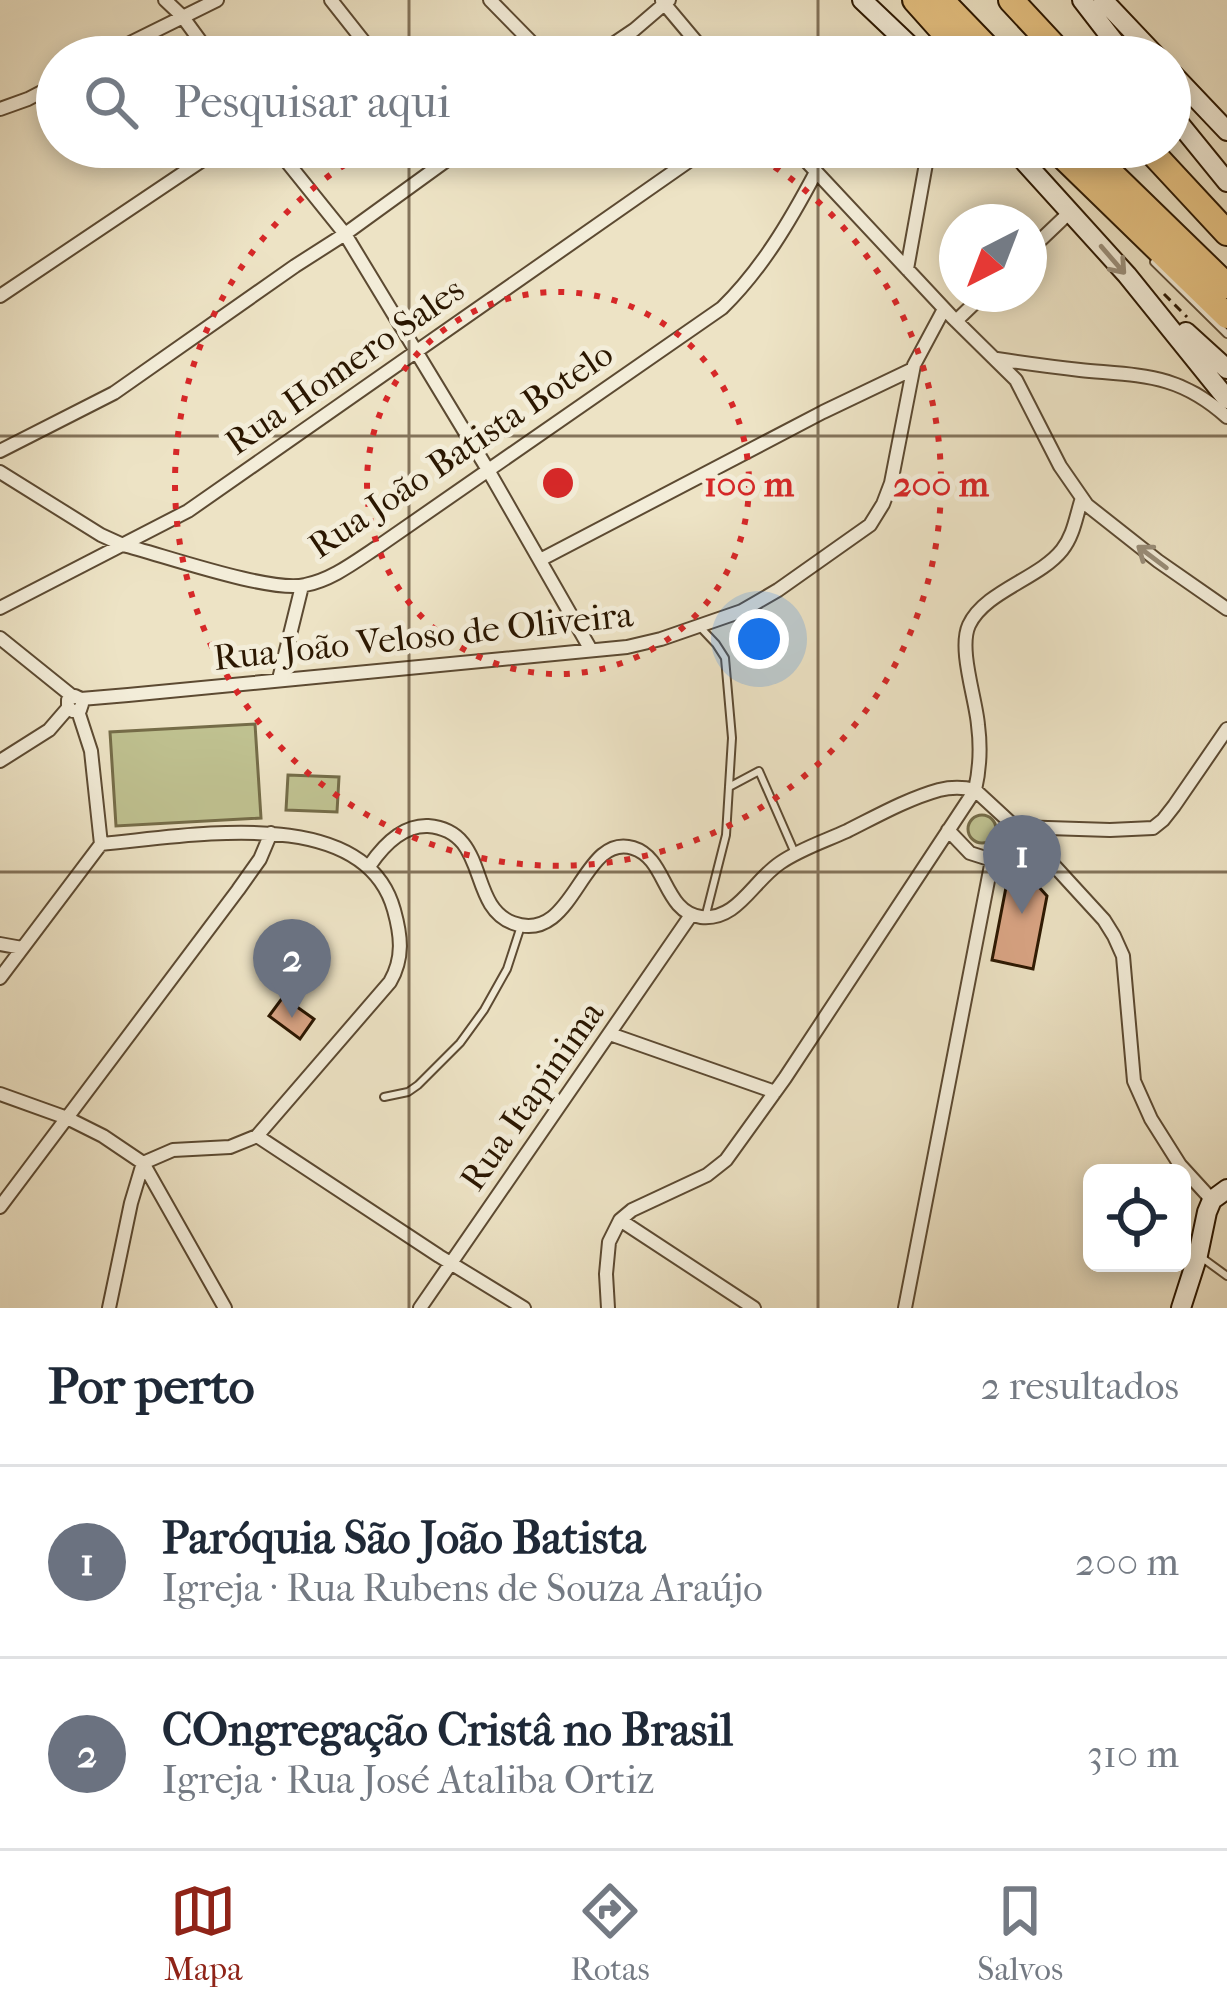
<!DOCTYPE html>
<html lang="pt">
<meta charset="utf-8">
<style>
body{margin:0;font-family:"IM FELL French Canon",serif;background:#f2f2f3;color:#1f2937}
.controls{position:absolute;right:36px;bottom:36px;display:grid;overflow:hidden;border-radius:18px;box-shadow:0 6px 18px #0003}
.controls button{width:108px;height:108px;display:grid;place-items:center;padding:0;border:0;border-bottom:3px solid #e0e1e3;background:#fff;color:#1f2937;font:60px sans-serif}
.compass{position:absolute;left:939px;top:204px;width:108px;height:108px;border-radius:50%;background:#fff;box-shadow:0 6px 18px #0003;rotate:222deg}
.you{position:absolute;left:759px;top:639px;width:42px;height:42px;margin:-30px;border:9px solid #fff;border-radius:50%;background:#1a73e8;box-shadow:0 0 0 18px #1a73e833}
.badge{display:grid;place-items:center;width:78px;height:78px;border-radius:50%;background:#8f2418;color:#fff;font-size:39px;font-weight:700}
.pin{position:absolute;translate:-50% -99px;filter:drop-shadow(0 3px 6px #0008)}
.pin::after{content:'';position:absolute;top:63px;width:42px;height:36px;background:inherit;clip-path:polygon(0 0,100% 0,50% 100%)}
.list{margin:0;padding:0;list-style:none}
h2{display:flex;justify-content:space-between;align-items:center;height:156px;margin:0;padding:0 48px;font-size:51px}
h2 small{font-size:39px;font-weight:400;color:#747a83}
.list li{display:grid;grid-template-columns:78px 1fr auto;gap:36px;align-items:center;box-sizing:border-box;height:192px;padding:0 48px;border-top:3px solid #e0e1e3}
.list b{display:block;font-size:45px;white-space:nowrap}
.list p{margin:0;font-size:39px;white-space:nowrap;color:#747a83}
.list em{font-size:39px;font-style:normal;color:#747a83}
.icon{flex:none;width:66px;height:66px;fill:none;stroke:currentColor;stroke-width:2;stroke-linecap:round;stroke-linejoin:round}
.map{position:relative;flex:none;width:1227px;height:1308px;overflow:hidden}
.search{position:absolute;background:#fff;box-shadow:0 6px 18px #0003;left:36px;right:36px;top:36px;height:132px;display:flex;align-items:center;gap:30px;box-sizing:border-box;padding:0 42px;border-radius:66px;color:#747a83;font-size:45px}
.sheet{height:540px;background:#fff}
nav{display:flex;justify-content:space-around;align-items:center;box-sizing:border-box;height:168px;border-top:3px solid #e0e1e3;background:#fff;font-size:33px;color:#747a83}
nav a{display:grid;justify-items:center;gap:6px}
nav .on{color:#8f2418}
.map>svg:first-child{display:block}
.green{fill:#bfc190;stroke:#756c48;stroke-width:3}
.building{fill:#daa585;stroke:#2b1701;stroke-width:3}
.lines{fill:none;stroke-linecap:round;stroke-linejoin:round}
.lane-casing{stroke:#5c4a32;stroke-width:10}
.street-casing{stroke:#5c4a32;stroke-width:16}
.secondary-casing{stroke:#2b1701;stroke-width:22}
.highway-casing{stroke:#2b1701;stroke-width:28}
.path{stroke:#2b1701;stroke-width:3;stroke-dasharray:9 6;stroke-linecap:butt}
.lane{stroke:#f3edd9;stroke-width:6}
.street{stroke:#f3edd9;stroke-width:12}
.secondary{stroke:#f3edd9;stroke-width:18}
.highway{stroke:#e6c282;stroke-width:24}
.oneway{stroke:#998d78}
.grid{fill:none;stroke:#2b1701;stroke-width:3;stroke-opacity:0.55}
.ring{fill:none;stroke:#d62828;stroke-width:6;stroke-dasharray:6 12}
.labels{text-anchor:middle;stroke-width:10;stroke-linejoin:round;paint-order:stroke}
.street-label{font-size:36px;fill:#2b1701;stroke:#f3edd9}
.centre{fill:#d62828;stroke:#f3edd9;stroke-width:6}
.ring-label{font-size:36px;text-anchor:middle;font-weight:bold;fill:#d62828;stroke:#f3edd9;stroke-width:10;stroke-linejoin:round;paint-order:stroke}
</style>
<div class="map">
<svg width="1227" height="1308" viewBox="0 0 1227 1308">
<rect width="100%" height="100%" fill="#ede3c5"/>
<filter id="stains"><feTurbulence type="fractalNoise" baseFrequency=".00167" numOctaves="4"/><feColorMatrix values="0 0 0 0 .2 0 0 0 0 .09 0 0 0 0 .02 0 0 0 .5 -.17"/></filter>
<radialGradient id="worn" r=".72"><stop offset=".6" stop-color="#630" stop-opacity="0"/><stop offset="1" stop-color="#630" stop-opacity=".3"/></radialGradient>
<!-- green -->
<path class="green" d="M 255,724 L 261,818 L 116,826 L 110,732 Z
M 288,775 L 339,777 L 337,812 L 286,810 Z
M968 829a14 14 0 1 1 28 0a14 14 0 1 1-28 0Z"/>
<!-- building -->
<path class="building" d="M 1020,866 L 1047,896 L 1033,969 L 992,960 L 1008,877 Z
M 283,997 L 314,1019 L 300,1039 L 269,1016 Z"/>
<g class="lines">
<defs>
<path id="lane" d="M 1154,262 L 1227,334
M 700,627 L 716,644 L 725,658 L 732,738 L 726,835 L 706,914
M 729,787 L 759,771 L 794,851
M 384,1097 L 408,1092 L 418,1085 L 460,1043 L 484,1010 L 507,969 L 521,926
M 1201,1257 L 1227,1276"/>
<path id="street" d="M 165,0 L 182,16 L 212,57
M 331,0 L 376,57
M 490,0 L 546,57
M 662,1 L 709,57
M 102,57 L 217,0
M 594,57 L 634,30 L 669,0
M 0,109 L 28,99 L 57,84
M 275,147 L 345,234 L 488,470 L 591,650
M 793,147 L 952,317 L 1016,380 L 1060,466 L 1087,505 L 1158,561 L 1227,609
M 1029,251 L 1071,211
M 907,269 L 929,147
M 0,296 L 222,147
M 956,321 L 984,294
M 997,359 C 1024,363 1052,367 1080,370 C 1142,376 1178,373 1227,417
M 0,451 L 114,393 L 295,266 L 345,234 L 465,147
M 0,472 L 101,535 L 123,545 C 163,555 270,593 305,585 C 332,580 356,561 379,546 L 722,308 C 762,269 790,221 816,172
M 540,560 L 823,412 L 913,369
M 0,608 L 188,511 L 709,147
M 0,638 L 72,696
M 279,679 L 302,586
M 81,699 L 82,704 L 80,710 L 73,711 L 68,708 L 68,700 L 75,696 L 81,699 L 128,695 L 627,647 L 661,639 L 742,611 L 778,590 L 870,525 L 883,504 L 891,483 L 914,365 L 944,309
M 78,711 L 91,751 L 101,844
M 0,761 L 49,730 L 68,708
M 975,790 L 1038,848 L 1104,920 L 1114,936 L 1123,956 L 1134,1081 L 1151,1119 L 1180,1165 L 1212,1200
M 1017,827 L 1110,830 L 1153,828 L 1163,820 L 1174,806 L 1227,729
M 948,830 L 970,853 L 992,860
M 370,865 C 383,846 403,825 428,826 C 490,831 467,906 513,923 C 575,946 581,832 633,848 C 667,858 663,912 701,917 C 737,921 752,882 780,863 C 800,849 825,841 847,831 C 877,816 907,799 939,790 C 951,787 963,787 975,790
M 0,944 L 22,948
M 0,978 L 101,844 C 184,837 364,801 394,910 C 401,935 404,958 390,982 L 257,1136 L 230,1147 L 173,1150 L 143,1163 L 131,1203 L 109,1308
M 610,1034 L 775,1092
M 0,1094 L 67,1118 L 103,1136 L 143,1163 L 225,1308
M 257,1136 L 439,1256 L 524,1308
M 0,1207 L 238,890 L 260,859 L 271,833
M 620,1220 L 754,1308
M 420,1308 L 691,915
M 608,1308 L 606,1274 L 609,1242 L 620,1220 L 632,1210 L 707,1175 L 726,1160 L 785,1078 L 975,790 C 980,768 981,748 978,725 C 976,699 958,649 969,625 C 985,591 1039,579 1062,550 C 1074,535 1076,516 1082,498
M 905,1308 L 992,860 L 1016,827"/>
<path id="secondary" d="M 862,0 L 922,57
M 1082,0 L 1126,57
M 1103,0 L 1157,57
M 1170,71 L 1227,131
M 1170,112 L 1227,182
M 1011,147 L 1127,275 L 1227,399
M 1186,332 L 1227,369
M 1181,1308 L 1198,1255 L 1207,1212 L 1212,1200 L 1227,1189"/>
<path id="highway" d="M 915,0 L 966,57
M 941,0 L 996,57
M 1011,0 L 1064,57
M 1053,147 L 1227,316
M 1084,147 L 1227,286
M 1147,147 L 1227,233"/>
</defs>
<!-- lane casing -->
<use href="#lane" class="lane-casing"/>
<!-- street casing -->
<use href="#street" class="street-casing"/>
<!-- secondary casing -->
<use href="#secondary" class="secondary-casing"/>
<!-- highway casing -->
<use href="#highway" class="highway-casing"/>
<!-- path -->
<path class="path" d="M 1164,294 L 1187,317"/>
<!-- lane -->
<use href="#lane" class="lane"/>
<!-- street -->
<use href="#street" class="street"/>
<!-- secondary -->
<use href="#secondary" class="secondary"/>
<!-- highway -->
<use href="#highway" class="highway"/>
</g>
<!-- one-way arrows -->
<defs><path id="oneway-shaft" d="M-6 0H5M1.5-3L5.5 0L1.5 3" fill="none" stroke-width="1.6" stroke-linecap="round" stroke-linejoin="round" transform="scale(3)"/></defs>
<g class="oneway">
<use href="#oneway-shaft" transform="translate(1113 260) rotate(49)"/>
<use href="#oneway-shaft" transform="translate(1152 557) rotate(-143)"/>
</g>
<!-- grid -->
<path class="grid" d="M 409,0 L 409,57M 818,0 L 818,57M 409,147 L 409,1308M 818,147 L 818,1308M 0,436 L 1227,436M 0,872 L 1227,872"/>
<!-- distance rings -->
<g class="ring">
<circle cx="558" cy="483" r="191"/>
<path d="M744 148A383 383 0 1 1 372 148"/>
</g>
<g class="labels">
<!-- street labels -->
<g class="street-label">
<text transform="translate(344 365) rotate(-35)" y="13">Rua Homero Sales</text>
<text transform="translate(460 449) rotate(-34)" y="13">Rua João Batista Botelo</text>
<text transform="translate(423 635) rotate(-6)" y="13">Rua João Veloso de Oliveira</text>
<text transform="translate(531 1095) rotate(-55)" y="13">Rua Itapinima</text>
</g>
</g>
<circle cx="558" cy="483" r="18" class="centre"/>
<g class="ring-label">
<text x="749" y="496">100 m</text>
<text x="941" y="496">200 m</text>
</g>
<rect width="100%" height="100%" filter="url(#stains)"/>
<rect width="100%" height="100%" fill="url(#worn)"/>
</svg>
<div class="controls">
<button><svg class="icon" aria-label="locate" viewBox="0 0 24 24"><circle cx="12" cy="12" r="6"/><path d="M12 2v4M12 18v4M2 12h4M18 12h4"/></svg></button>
</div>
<svg class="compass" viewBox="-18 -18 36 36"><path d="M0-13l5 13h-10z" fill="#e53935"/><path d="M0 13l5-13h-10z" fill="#747a83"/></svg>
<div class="you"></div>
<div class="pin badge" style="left:1022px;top:914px;background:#6b7280">1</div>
<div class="pin badge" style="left:292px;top:1018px;background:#6b7280">2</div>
<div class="search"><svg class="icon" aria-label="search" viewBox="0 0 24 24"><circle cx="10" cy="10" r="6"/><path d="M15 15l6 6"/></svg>Pesquisar aqui</div>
</div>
<section class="sheet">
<h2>Por perto<small>2 resultados</small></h2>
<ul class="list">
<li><span class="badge" style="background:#6b7280">1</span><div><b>Paróquia São João Batista</b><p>Igreja · Rua Rubens de Souza Araújo</p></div><em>200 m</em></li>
<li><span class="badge" style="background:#6b7280">2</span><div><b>COngregação Cristâ no Brasil</b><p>Igreja · Rua José Ataliba Ortiz</p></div><em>310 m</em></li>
</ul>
</section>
<nav>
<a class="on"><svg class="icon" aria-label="map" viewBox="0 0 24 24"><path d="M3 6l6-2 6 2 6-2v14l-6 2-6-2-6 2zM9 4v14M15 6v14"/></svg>Mapa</a>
<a><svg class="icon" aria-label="directions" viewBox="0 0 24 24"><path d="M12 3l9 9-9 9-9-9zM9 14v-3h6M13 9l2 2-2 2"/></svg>Rotas</a>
<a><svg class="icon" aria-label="saved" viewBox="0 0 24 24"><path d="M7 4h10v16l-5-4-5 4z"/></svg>Salvos</a>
</nav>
